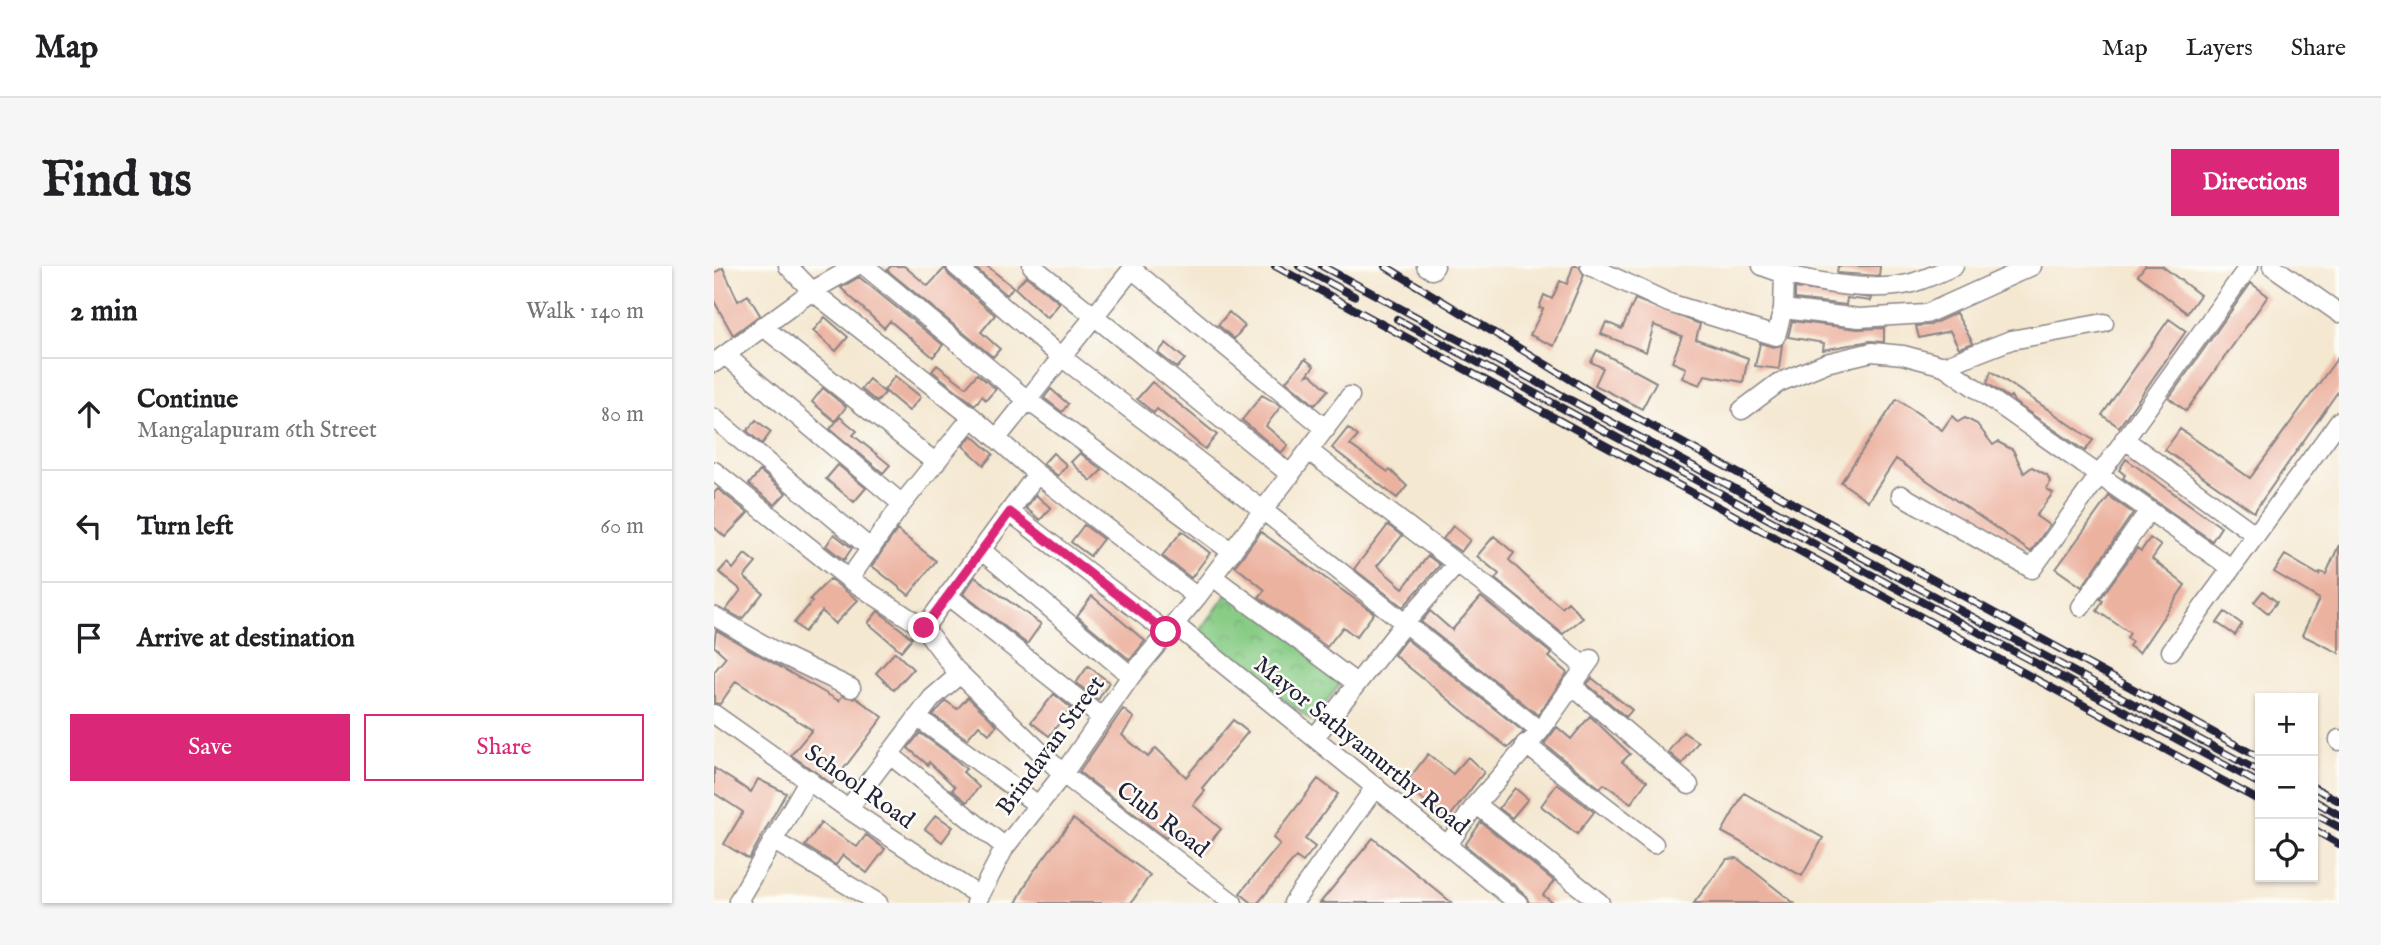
<!DOCTYPE html>
<meta charset="utf-8">
<style>
body{margin:0;font-family:"IM FELL English",serif;background:#f6f6f6;color:#202124}
.controls{position:absolute;right:21px;bottom:21px;display:grid;overflow:hidden;border-radius:0px;box-shadow:0 2px 5px #0004}
.controls button{width:63px;height:63px;display:grid;place-items:center;padding:0;border:0;border-bottom:2px solid #e0e0e0;background:#fff;color:#202124;font:35px sans-serif}
.stop{position:absolute;width:21px;height:21px;margin:-16px;border:5px solid #db2777;border-radius:50%;background:#fff}
.stop.end{background:#db2777;border-color:#fff;box-shadow:0 2px 7px #0008}
.list{margin:0;padding:0;list-style:none}
h2{display:flex;justify-content:space-between;align-items:center;height:91px;margin:0;padding:0 28px;font-size:30px}
h2 small{font-size:23px;font-weight:400;color:#757577}
.list li{display:grid;grid-template-columns:46px 1fr auto;gap:21px;align-items:center;box-sizing:border-box;height:112px;padding:0 28px;border-top:2px solid #e0e0e0}
.list b{display:block;font-size:26px;white-space:nowrap}
.list p{margin:0;font-size:23px;white-space:nowrap;color:#757577}
.list em{font-size:23px;font-style:normal;color:#757577}
.actions{display:flex;gap:14px;padding:21px 28px}
.actions a{flex:1;padding:16px 0;border:2px solid #db2777;border-radius:0px;text-align:center;font-size:24px;color:#db2777}
.actions .main{background:#db2777;color:#fff}
.icon{flex:none;width:38px;height:38px;fill:none;stroke:currentColor;stroke-width:2;stroke-linecap:round;stroke-linejoin:round}
.map{position:relative;flex:none;width:1625px;height:637px;overflow:hidden;border-radius:0px}
header{display:flex;align-items:center;gap:42px;box-sizing:border-box;height:98px;padding:0 35px;background:#fff;border-bottom:2px solid #e0e0e0}
header strong{font-size:33px}
nav{display:flex;gap:38px;margin-inline-start:auto;font-size:24px}
.intro{display:flex;align-items:center;justify-content:space-between;box-sizing:border-box;height:168px;padding:0 42px}
h1{margin:0;font-size:49px}
.button{padding:18px 32px;border-radius:0px;background:#db2777;color:#fff;font-size:24px;font-weight:700}
main{display:flex;gap:42px;padding:0 42px}
aside{flex:1;background:#fff;border-radius:0px;box-shadow:0 2px 5px #0004}
.map>svg:first-child{display:block}
.park{fill:url(#park-crowns);stroke:#557760;stroke-width:2}
.building{fill:#ecb2a0}
.lines{fill:none;stroke-linecap:round;stroke-linejoin:round}
.minor-casing{stroke:#8b8586;stroke-width:21}
.minor{stroke:#fff;stroke-width:18}
.rail-casing{stroke:#22223b;stroke-width:8}
.rail{stroke:#fdfcf7;stroke-width:5;stroke-dasharray:16;stroke-linecap:butt}
.route{stroke:#db2777;stroke-width:9}
.labels{text-anchor:middle;stroke-width:5;stroke-linejoin:round;paint-order:stroke}
.street-label{font-size:24px;fill:#22223b;stroke:#fdfcf7}
</style>
<header>
<strong>Map</strong>
<nav><a>Map</a><a>Layers</a><a>Share</a></nav>
</header>
<div class="intro"><h1>Find us</h1><a class="button">Directions</a></div>
<main>
<aside>
<h2>2 min<small>Walk · 140 m</small></h2>
<ul class="list">
<li><svg class="icon" aria-label="ahead" viewBox="0 0 24 24"><path d="M12 20V5M6 11l6-6 6 6"/></svg><div><b>Continue</b><p>Mangalapuram 6th Street</p></div><em>80 m</em></li>
<li><svg class="icon" aria-label="left" viewBox="0 0 24 24"><path d="M17 20v-9H6M10 6l-5 5 5 5"/></svg><div><b>Turn left</b></div><em>60 m</em></li>
<li><svg class="icon" aria-label="arrive" viewBox="0 0 24 24"><path d="M6 21V4h12l-3 4 3 4H6"/></svg><div><b>Arrive at destination</b></div></li>
</ul>
<div class="actions"><a class="main">Save</a><a>Share</a></div>
</aside>
<div class="map">
<svg width="1625" height="637" viewBox="0 0 1625 637">
<defs>
<pattern id="park-crowns" width="20" height="18" patternUnits="userSpaceOnUse" patternTransform="scale(1.75)"><rect width="20" height="18" fill="#88cc86"/><path d="M2 6a3 3 0 1 1 6 0M12 15a3 3 0 1 1 6 0" fill="none" stroke="#75af75"/></pattern>
</defs>
<rect width="100%" height="100%" fill="#fdfcf7"/>
<filter id="ink" filterUnits="userSpaceOnUse"><feTurbulence type="fractalNoise" baseFrequency=".0143" numOctaves="2"/><feDisplacementMap in="SourceGraphic" scale="14" xChannelSelector="R" yChannelSelector="G"/><feConvolveMatrix kernelMatrix="1 2 1 2 8 2 1 2 1" color-interpolation-filters="sRGB"/></filter>
<filter id="wash" filterUnits="userSpaceOnUse"><feTurbulence type="fractalNoise" baseFrequency=".00686" numOctaves="4" result="noise"/><feDisplacementMap in="SourceGraphic" scale="28" xChannelSelector="R" yChannelSelector="G"/><feGaussianBlur stdDeviation="1.57" result="paint"/><feColorMatrix in="noise" values="0 0 0 0 0 0 0 0 0 0 0 0 0 0 0 0 0 1.4 0 .05"/><feComposite in="paint" operator="in"/></filter>
<g filter="url(#wash)">
<rect width="100%" height="100%" fill="#f4e8d1"/>
<!-- park -->
<path class="park" d="M 516,324 L 632,410 L 598,455 L 484,368 Z"/>
<g id="blocks">
<!-- building -->
<path class="building" d="M 177,0 L 190,0 L 214,20 L 231,2 L 235,9 L 281,49 L 267,66 L 286,83 L 279,91 L 173,4 Z
M 259,0 L 273,0 L 299,21 L 293,29 Z
M 859,0 L 865,0 L 870,9 L 840,80 L 816,69 L 829,43 L 825,42 L 830,29 L 838,33 L 846,15 L 853,18 Z
M 1124,0 L 1166,0 L 1165,10 L 1123,7 Z
M 1431,0 L 1448,0 L 1486,29 L 1473,47 L 1424,9 Z
M 9,2 L 24,35 L 34,29 L 46,49 L 19,69 L 0,35 L 0,7 Z
M 312,10 L 346,37 L 333,52 L 301,22 Z
M 145,11 L 229,79 L 219,91 L 176,55 L 170,62 L 127,22 Z
M 1537,17 L 1554,30 L 1472,145 L 1455,132 Z
M 1081,22 L 1158,32 L 1157,35 L 1133,32 L 1132,39 L 1081,33 Z
M 921,33 L 986,58 L 982,73 L 1034,92 L 1029,116 L 991,109 L 986,119 L 968,112 L 972,102 L 958,96 L 968,70 L 940,59 L 932,86 L 887,68 L 892,56 L 908,63 Z
M 515,46 L 531,60 L 520,73 L 504,59 Z
M 1242,47 L 1259,77 L 1245,82 L 1236,65 L 1205,72 L 1202,60 L 1216,59 Z
M 111,51 L 134,71 L 122,85 L 99,65 Z
M 1455,53 L 1472,65 L 1405,161 L 1388,149 Z
M 1078,55 L 1144,63 L 1170,62 L 1170,76 L 1156,75 L 1109,84 L 1110,77 L 1074,71 Z
M 452,77 L 471,93 L 463,102 L 444,87 Z
M 1046,77 L 1059,81 L 1068,79 L 1065,103 L 1041,100 Z
M 883,84 L 942,116 L 928,143 L 881,119 L 889,102 L 877,96 Z
M 1625,90 L 1625,124 L 1540,246 L 1451,184 L 1466,163 L 1536,212 Z
M 591,93 L 600,100 L 593,109 L 597,108 L 614,124 L 601,139 L 572,115 Z
M 223,99 L 252,121 L 263,108 L 282,123 L 272,134 L 268,130 L 261,139 L 218,105 Z
M 1277,105 L 1379,174 L 1371,185 L 1300,136 L 1297,130 L 1295,132 L 1273,117 Z
M 181,110 L 207,131 L 195,145 L 170,124 Z
M 155,113 L 171,127 L 163,136 L 147,123 Z
M 438,116 L 503,169 L 491,183 L 443,143 L 440,147 L 423,133 Z
M 109,122 L 132,141 L 121,155 L 98,136 Z
M 337,123 L 354,138 L 348,146 L 330,132 Z
M 548,129 L 567,140 L 552,160 L 574,179 L 567,187 L 528,154 Z
M 1183,133 L 1228,164 L 1238,150 L 1244,156 L 1251,152 L 1263,158 L 1279,179 L 1284,176 L 1299,184 L 1310,207 L 1318,201 L 1333,209 L 1336,215 L 1333,223 L 1339,227 L 1322,250 L 1335,259 L 1317,286 L 1182,193 L 1154,235 L 1127,216 Z
M 126,151 L 143,165 L 139,169 L 176,199 L 169,207 L 116,163 Z
M 42,154 L 57,166 L 48,178 L 33,165 Z
M 634,162 L 644,170 L 636,179 L 674,206 L 676,204 L 693,220 L 683,232 L 618,182 Z
M 258,169 L 279,188 L 270,199 L 249,180 Z
M 339,187 L 353,199 L 344,210 L 329,198 Z
M 366,187 L 388,204 L 377,215 L 357,196 Z
M 1412,193 L 1507,261 L 1498,275 L 1409,212 L 1411,209 L 1405,204 Z
M 124,199 L 152,222 L 140,236 L 112,213 Z
M 46,205 L 72,227 L 61,239 L 35,218 Z
M 4,223 L 34,247 L 11,271 L 0,261 L 0,227 Z
M 322,229 L 337,242 L 326,254 L 312,242 Z
M 1395,230 L 1419,247 L 1368,321 L 1342,303 Z
M 370,259 L 389,273 L 376,290 L 357,276 Z
M 674,259 L 688,270 L 663,300 L 689,322 L 714,290 L 726,299 L 689,341 L 640,303 Z
M 739,260 L 756,274 L 747,286 L 729,273 Z
M 183,264 L 222,295 L 195,329 L 158,300 Z
M 468,265 L 496,287 L 477,312 L 448,290 Z
M 547,266 L 660,347 L 642,371 L 629,361 L 613,381 L 545,331 L 551,324 L 521,300 Z
M 120,268 L 138,282 L 130,294 L 112,280 Z
M 780,270 L 800,287 L 795,294 L 821,319 L 848,342 L 854,336 L 869,352 L 849,368 L 781,313 L 785,308 L 763,290 Z
M 1436,272 L 1447,280 L 1438,293 L 1471,319 L 1425,387 L 1415,380 L 1418,376 L 1413,372 L 1416,367 L 1383,345 L 1389,335 L 1386,333 L 1423,282 L 1427,285 Z
M 1625,279 L 1625,387 L 1588,369 L 1605,333 L 1560,306 L 1571,289 L 1605,309 L 1606,306 L 1612,308 Z
M 31,288 L 42,297 L 30,311 L 49,327 L 28,353 L 12,344 L 27,324 L 5,306 L 13,297 L 19,303 Z
M 261,311 L 327,358 L 313,378 L 249,328 Z
M 116,313 L 144,334 L 121,358 L 108,345 L 90,366 L 80,357 L 98,336 L 96,333 Z
M 1549,325 L 1563,336 L 1554,347 L 1540,336 Z
M 378,330 L 431,375 L 416,394 L 363,350 Z
M 767,331 L 838,388 L 835,391 L 853,407 L 824,449 L 707,356 L 716,345 L 738,364 Z
M 164,345 L 198,372 L 187,385 L 154,357 Z
M 1511,346 L 1528,358 L 1521,369 L 1503,357 Z
M 2,364 L 125,435 L 128,430 L 142,432 L 169,451 L 118,518 L 77,489 L 98,464 L 22,415 L 6,438 L 0,437 L 0,406 L 12,391 L 0,380 Z
M 692,373 L 810,466 L 794,482 L 680,389 Z
M 181,386 L 199,403 L 180,424 L 162,407 Z
M 374,400 L 395,416 L 384,434 L 362,417 Z
M 878,412 L 918,444 L 912,451 L 873,418 Z
M 340,428 L 357,442 L 335,470 L 317,456 Z
M 254,431 L 283,459 L 275,468 L 265,459 L 253,473 L 219,449 L 232,435 L 243,443 Z
M 409,443 L 420,452 L 408,469 L 434,491 L 442,482 L 472,511 L 519,454 L 534,466 L 488,522 L 491,525 L 479,539 L 507,563 L 486,588 L 458,565 L 452,572 L 365,506 Z
M 876,450 L 916,488 L 908,496 L 933,515 L 917,537 L 890,518 L 886,522 L 830,478 L 843,461 L 857,473 Z
M 969,466 L 984,476 L 968,498 L 954,486 Z
M 206,467 L 239,491 L 252,503 L 249,506 L 265,521 L 253,536 L 238,524 L 241,521 L 215,496 L 214,499 L 194,482 Z
M 714,488 L 739,508 L 754,491 L 770,506 L 734,553 L 690,519 Z
M 0,502 L 37,526 L 44,513 L 72,527 L 35,593 L 10,578 L 29,546 L 0,527 Z
M 604,513 L 624,528 L 591,573 L 601,581 L 589,596 L 582,591 L 544,637 L 538,637 L 526,627 L 566,578 L 559,572 Z
M 843,518 L 880,546 L 863,568 L 827,540 Z
M 801,522 L 814,533 L 798,552 L 785,542 Z
M 1030,527 L 1109,572 L 1088,610 L 1008,566 Z
M 222,549 L 239,561 L 228,576 L 211,563 Z
M 359,553 L 436,609 L 417,637 L 302,637 L 317,609 Z
M 767,556 L 840,615 L 829,629 L 839,637 L 815,637 L 811,628 L 751,579 Z
M 107,557 L 143,581 L 152,569 L 171,583 L 153,607 L 129,589 L 122,599 L 91,580 Z
M 659,572 L 738,637 L 606,637 Z
M 1023,592 L 1080,637 L 980,637 L 1013,593 Z"/>
</g>
</g>
<g filter="url(#ink)">
<use href="#blocks" fill-opacity="0" stroke="#8b8586" stroke-width="2"/>
<g class="lines">
<defs>
<path id="minor" d="M 74,0 L 98,25 L 258,151 L 323,208 L 483,331 L 417,410 L 349,508 L 291,581 L 262,637
M 151,0 L 312,133 L 518,286
M 242,0 L 346,90 L 550,245 L 826,465
M 318,0 L 577,209
M 712,0 L 718,4 L 721,0
M 876,0 L 955,37 L 1062,70 L 1069,43 L 1070,9
M 1048,0 C 1085,15 1155,27 1194,18 C 1210,14 1225,7 1240,0
M 1558,0 L 1625,47
M 1069,43 L 1145,52 L 1212,48 L 1318,0
M 48,60 L 222,197
M 11,89 L 188,238
M 0,97 L 98,25 L 142,0
M 1230,100 L 1517,302
M 1028,144 L 1064,117 L 1112,97 L 1158,86 L 1189,89 L 1230,100 L 1297,74 L 1390,57
M 0,152 L 157,283
M 283,172 L 418,3 L 612,163
M 1410,173 L 1542,269
M 595,185 L 793,336 L 871,401
M 0,205 L 135,313 L 210,362 L 240,402 L 349,508 L 519,637
M 1187,229 L 1318,303 L 1535,0
M 296,246 L 452,366
M 267,284 L 417,410
M 499,311 L 642,417
M 135,313 L 188,238 L 258,151
M 233,329 L 388,452
M 483,331 L 636,130
M 1367,341 L 1434,246
M 0,350 L 64,387 L 137,422
M 460,358 L 804,637
M 210,362 L 323,208
M 1457,385 L 1625,155
M 857,419 L 975,519
M 0,448 L 134,543 L 265,630
M 203,451 L 324,539
M 601,471 L 689,359 L 742,299
M 1625,473 L 1625,475
M 811,478 L 940,578
M 175,488 L 291,581
M 762,538 L 886,637
M 134,543 L 218,432 L 246,408
M 60,575 L 164,637
M 733,580 L 762,538 L 826,465 L 877,393
M 27,637 L 24,635 L 95,513
M 579,637 L 662,520"/>
</defs>
<!-- minor casing -->
<use href="#minor" class="minor-casing"/>
<!-- minor -->
<use href="#minor" class="minor"/>
<defs>
<path id="rail" d="M 561,0 L 1546,535
M 585,0 L 640,30
M 608,0 L 1546,506
M 671,0 L 890,134 L 1546,492
M 683,53 L 1546,518
M 1599,521 L 1625,535
M 1599,534 L 1625,549
M 1599,547 L 1625,561
M 1599,563 L 1625,578"/>
</defs>
<!-- rail casing -->
<use href="#rail" class="rail-casing"/>
<!-- rail -->
<use href="#rail" class="rail"/>
</g>
</g>
<g class="lines" filter="url(#ink)">
<!-- route -->
<path class="route" d="M 210,362 L 296,246 L 452,366"/>
</g>
<g class="labels">
<!-- street labels -->
<g class="street-label">
<text transform="translate(336 479) rotate(-54)" y="8">Brindavan Street</text>
<text transform="translate(648 479) rotate(39)" y="8">Mayor Sathyamurthy Road</text>
<text transform="translate(146 520) rotate(35)" y="8">School Road</text>
<text transform="translate(449 553) rotate(37)" y="8">Club Road</text>
</g>
</g>
</svg>
<div class="controls">
<button>+</button>
<button>−</button>
<button><svg class="icon" aria-label="locate" viewBox="0 0 24 24"><circle cx="12" cy="12" r="6"/><path d="M12 2v4M12 18v4M2 12h4M18 12h4"/></svg></button>
</div>
<div class="stop" style="left:452px;top:366px"></div>
<div class="stop end" style="left:210px;top:362px"></div>
</div>
</main>
